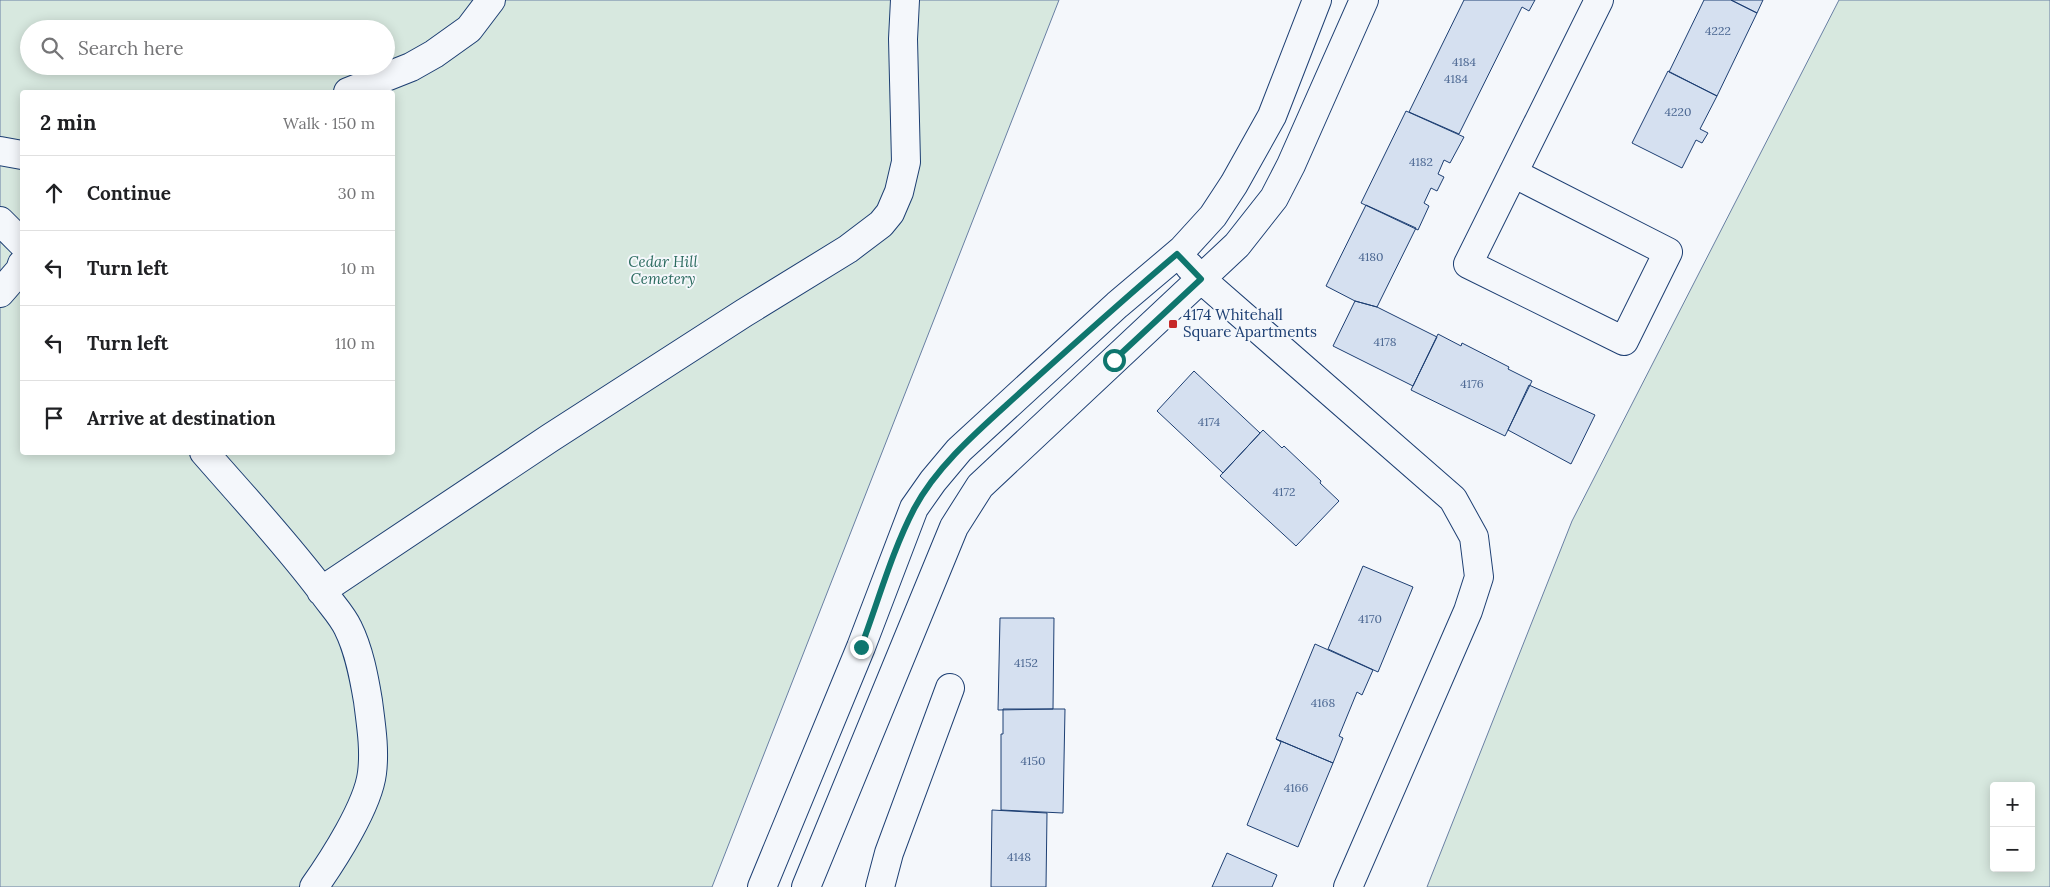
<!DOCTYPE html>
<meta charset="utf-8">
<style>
body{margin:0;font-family:Lora,serif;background:#f6f6f6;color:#202124}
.controls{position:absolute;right:15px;bottom:15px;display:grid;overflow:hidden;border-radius:5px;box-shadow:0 2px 12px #0003}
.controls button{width:45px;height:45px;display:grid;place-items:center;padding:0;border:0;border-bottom:1px solid #e0e0e0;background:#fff;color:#202124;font:25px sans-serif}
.stop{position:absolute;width:15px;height:15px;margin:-11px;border:4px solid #0f766e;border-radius:50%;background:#fff}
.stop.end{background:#0f766e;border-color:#fff;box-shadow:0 1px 5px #0008}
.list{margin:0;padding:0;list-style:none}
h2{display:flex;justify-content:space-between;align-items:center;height:65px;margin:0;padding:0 20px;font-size:21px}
h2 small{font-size:16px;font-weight:400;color:#757577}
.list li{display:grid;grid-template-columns:32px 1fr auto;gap:15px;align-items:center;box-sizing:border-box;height:75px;padding:0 20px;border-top:1px solid #e0e0e0}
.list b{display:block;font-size:19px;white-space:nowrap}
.list em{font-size:16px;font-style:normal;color:#757577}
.icon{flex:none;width:28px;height:28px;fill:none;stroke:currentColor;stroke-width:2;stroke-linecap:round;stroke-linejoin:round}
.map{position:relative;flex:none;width:2050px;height:887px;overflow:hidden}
.search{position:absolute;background:#fff;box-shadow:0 2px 12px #0003;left:20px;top:20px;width:375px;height:55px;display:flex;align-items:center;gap:12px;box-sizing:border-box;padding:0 18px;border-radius:28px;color:#757577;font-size:19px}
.panel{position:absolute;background:#fff;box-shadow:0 2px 12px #0003;left:20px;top:90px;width:375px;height:365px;border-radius:5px}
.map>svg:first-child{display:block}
.green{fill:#d7e8df;stroke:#687fa3;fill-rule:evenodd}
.building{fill:#d5e0f0;stroke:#1d3f73}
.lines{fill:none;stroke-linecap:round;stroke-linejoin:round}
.minor-casing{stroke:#1d3f73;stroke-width:30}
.minor{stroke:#f4f7fb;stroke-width:28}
.route{stroke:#0f766e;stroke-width:6}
.poi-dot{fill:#c62828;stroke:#f4f7fb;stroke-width:2}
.labels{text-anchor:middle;stroke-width:4;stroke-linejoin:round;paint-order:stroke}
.number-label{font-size:12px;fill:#4b6792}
.park-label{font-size:15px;font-style:italic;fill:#2c6c60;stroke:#f4f7fb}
.poi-label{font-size:15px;fill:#1d3f73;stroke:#f4f7fb;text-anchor:start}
</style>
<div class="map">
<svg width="2050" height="887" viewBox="0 0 2050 887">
<rect width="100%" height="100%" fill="#f4f7fb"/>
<!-- green -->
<path class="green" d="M 0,0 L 1059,0 L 712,887 L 0,887 ZM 29,29 L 386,29 L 386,66 L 29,66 ZM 22,92 L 392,92 L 392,452 L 22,452 Z
M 1839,0 L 2050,0 L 2050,887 L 1427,887 L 1572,521 ZM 1994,786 L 2031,786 L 2031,868 L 1994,868 Z"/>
<!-- building -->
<path class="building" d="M 1464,0 L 1535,0 L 1529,11 L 1522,7 L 1459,134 L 1409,112 Z
M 1704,0 L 1731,0 L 1757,13 L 1717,96 L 1669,72 Z
M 1731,0 L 1763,0 L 1757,13 Z
M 1668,71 L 1717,96 L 1700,129 L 1708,133 L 1702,143 L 1696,140 L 1682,168 L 1632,143 Z
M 1406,111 L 1464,137 L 1450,163 L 1444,160 L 1438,174 L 1444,177 L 1437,191 L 1431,188 L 1424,203 L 1429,206 L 1418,230 L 1361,203 Z
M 1366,205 L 1416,228 L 1377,307 L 1355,301 L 1326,286 Z
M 1355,301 L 1377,307 L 1437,337 L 1413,386 L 1333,346 Z
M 1438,334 L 1461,346 L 1462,343 L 1509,367 L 1508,369 L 1532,381 L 1505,436 L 1411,390 Z
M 1194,371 L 1260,433 L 1223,473 L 1157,411 Z
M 1529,385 L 1595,415 L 1571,464 L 1508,430 Z
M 1263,430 L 1282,448 L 1284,446 L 1321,481 L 1320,483 L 1339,501 L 1296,546 L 1220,476 Z
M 1363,566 L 1413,587 L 1378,672 L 1328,649 Z
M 1000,618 L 1054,618 L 1053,709 L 998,710 Z
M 1315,644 L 1373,670 L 1362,695 L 1357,692 L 1339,736 L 1343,738 L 1333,763 L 1276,739 Z
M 1003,709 L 1065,709 L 1063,813 L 1001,810 L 1001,734 L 1003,734 Z
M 1276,739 L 1333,763 L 1298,847 L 1247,825 L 1281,742 Z
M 992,810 L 1047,813 L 1046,887 L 991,887 Z
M 1227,853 L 1277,875 L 1272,887 L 1212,887 Z"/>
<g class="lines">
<defs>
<path id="minor" d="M 348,92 L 411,67 L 434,54 L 469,29 L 491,0
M 0,151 L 22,155
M 1513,173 L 1668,252 L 1624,341 L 1468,264 L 1599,0
M 0,221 L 22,243
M 1189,266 L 1201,279 L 1453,499 L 1474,537 L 1479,577 L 1468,611 L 1348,887
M 0,293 L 20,270 L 22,264
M 204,452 C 244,498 286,543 322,591 C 330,603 342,615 348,628 C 359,650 364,677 368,701 C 371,725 375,749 372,773 C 368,806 333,860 314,887
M 321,591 L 550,438 L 744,313 L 848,249 L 881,224 L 890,213 L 899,192 L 906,162 L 903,39 L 905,0
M 762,887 L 861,647 L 914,508 L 933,481 L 959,450 L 1117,305 L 1182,250 L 1213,216 L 1234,184 L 1272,116 L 1317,0
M 806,887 L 954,527 L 980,486 L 1237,245 L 1274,198 L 1291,165 L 1364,0
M 880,887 L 889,853 L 950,688"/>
</defs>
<!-- minor casing -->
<use href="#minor" class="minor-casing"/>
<!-- minor -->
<use href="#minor" class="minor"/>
</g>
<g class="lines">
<!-- route -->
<path class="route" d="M 861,647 C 878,602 892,551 914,509 C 938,463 986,424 1024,389 C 1075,343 1125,298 1177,254 L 1201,279 L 1114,360"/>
</g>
<!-- markers -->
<rect class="poi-dot" x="1168" y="319" width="10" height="10" rx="2.5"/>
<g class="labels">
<!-- number labels -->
<g class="number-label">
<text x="1718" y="35">4222</text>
<text x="1464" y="66">4184</text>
<text x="1456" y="83">4184</text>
<text x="1678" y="116">4220</text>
<text x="1421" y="166">4182</text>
<text x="1371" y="261">4180</text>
<text x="1385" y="346">4178</text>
<text x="1472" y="388">4176</text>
<text x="1209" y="426">4174</text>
<text x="1284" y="496">4172</text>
<text x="1370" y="623">4170</text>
<text x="1026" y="667">4152</text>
<text x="1323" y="707">4168</text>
<text x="1033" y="765">4150</text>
<text x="1296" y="792">4166</text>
<text x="1019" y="861">4148</text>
</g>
<!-- park labels -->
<g class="park-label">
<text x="663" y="267">Cedar Hill<tspan x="663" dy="17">Cemetery</tspan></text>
</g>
<!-- poi labels -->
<g class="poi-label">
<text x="1183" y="320">4174 Whitehall<tspan x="1183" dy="17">Square Apartments</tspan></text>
</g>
</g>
</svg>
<div class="controls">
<button>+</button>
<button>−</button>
</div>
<div class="stop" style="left:1114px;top:360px"></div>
<div class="stop end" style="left:861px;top:647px"></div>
<div class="search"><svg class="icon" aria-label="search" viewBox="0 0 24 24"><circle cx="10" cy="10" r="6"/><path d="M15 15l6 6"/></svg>Search here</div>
<section class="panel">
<h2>2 min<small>Walk · 150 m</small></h2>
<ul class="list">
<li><svg class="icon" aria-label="ahead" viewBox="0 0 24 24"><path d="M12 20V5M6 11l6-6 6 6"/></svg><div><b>Continue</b></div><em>30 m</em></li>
<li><svg class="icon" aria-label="left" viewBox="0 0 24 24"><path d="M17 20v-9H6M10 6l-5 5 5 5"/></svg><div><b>Turn left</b></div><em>10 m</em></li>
<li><svg class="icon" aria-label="left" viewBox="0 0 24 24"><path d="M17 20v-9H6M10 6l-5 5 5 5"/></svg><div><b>Turn left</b></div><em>110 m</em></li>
<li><svg class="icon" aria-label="arrive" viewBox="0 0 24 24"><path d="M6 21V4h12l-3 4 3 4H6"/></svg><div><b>Arrive at destination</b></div></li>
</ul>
</section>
</div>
